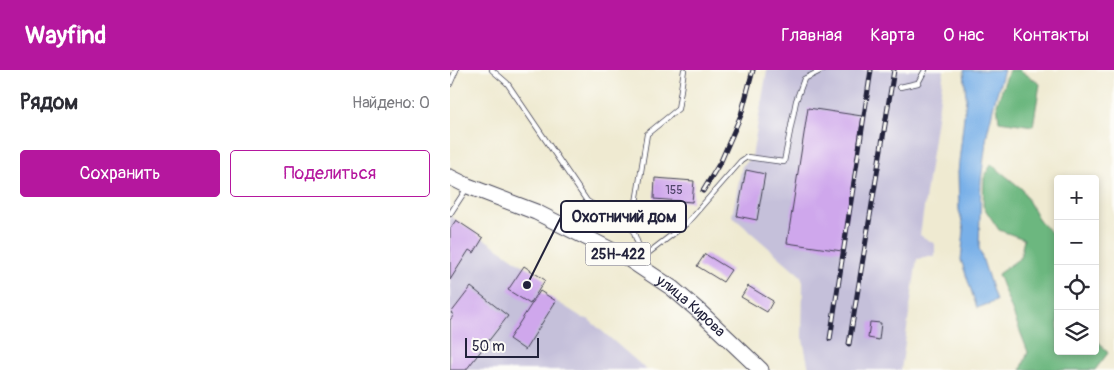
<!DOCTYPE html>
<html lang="ru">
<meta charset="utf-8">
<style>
body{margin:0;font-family:Pangolin,sans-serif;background:#f7f7f7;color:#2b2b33}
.controls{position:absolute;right:15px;bottom:15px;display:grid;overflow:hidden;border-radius:5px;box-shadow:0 2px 8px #0003}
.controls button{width:45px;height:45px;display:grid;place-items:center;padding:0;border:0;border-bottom:1px solid #e1e1e2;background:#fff;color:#2b2b33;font:25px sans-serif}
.scale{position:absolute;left:15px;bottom:12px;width:74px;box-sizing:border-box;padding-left:5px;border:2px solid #22223b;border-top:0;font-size:14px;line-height:18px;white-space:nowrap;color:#22223b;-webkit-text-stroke:4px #fdfcf7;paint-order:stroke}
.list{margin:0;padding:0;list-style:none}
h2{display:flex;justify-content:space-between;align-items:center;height:65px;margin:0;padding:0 20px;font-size:21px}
h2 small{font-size:16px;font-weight:400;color:#7c7c81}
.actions{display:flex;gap:10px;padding:15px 20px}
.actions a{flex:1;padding:11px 0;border:1px solid #b5179e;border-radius:5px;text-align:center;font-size:18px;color:#b5179e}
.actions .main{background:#b5179e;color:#fff}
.icon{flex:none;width:28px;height:28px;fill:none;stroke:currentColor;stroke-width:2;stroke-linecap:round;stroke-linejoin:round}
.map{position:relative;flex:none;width:664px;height:300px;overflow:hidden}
header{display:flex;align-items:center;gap:30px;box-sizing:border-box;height:70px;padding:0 25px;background:#b5179e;color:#fff}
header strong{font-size:24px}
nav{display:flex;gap:28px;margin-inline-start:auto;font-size:18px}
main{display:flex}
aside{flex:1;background:#fff}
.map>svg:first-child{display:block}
.industrial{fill:#c5c0da}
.forest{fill:#6cb77f;stroke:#476c5d}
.water{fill:#79b0e8;stroke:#4e6992}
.building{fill:#cfa7ec}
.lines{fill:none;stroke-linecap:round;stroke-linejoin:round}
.service-casing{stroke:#414052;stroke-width:6}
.primary-casing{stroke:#414052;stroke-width:17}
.service{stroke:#fff;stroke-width:4.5}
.primary{stroke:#fff;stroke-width:15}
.rail-casing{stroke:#22223b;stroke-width:5}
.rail{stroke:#fdfcf7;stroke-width:3;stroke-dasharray:9;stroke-linecap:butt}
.labels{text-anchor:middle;stroke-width:4;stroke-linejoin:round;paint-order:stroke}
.number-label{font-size:12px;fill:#4d4367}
.shield{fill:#fdfcf7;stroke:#646373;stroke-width:1}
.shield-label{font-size:14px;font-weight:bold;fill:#22223b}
.street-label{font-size:15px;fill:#22223b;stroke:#fdfcf7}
.leader{fill:none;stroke:#22223b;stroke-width:2}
.callout-dot{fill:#22223b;stroke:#fdfcf7;stroke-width:2}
.callout{fill:#fdfcf7;stroke:#22223b;stroke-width:2}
.callout-label{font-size:16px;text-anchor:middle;font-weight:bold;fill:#22223b}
</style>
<header>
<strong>Wayfind</strong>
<nav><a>Главная</a><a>Карта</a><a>О нас</a><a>Контакты</a></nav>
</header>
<main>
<aside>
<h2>Рядом<small>Найдено: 0</small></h2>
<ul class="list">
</ul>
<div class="actions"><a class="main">Сохранить</a><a>Поделиться</a></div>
</aside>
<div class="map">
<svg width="664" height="300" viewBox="0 0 664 300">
<rect width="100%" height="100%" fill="#fdfcf7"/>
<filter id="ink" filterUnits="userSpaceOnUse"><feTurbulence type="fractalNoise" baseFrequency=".02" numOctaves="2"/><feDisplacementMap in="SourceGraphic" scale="10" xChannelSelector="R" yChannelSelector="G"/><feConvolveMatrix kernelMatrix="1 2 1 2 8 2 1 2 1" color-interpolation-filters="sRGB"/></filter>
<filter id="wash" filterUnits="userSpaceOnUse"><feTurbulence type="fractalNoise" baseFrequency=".0096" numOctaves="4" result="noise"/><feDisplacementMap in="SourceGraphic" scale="20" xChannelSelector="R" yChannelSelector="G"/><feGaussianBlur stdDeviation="1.12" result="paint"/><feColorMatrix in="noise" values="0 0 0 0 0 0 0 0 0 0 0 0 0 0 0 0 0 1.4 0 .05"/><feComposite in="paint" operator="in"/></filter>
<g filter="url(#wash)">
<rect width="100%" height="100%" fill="#efead1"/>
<!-- industrial -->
<path class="industrial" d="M 317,0 L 494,0 L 470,165 L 485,174 L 485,186 L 467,189 L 451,300 L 362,300 L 359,299 L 352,265 L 353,212 L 351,206 L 282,146 L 292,96 L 302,87 Z
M 0,146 L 95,210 L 90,221 L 133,248 L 138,249 L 197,300 L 0,300 Z"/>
<!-- forest -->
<path class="forest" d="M 559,0 L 570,0 L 590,14 L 583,56 L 549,51 L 547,34 Z
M 541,94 L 572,119 L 590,152 L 608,169 L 608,281 L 645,281 L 645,267 L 658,283 L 645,300 L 571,300 L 578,282 L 548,204 L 570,188 L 574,169 L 549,160 L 533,136 L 534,108 Z"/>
<!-- water -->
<path class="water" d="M 514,0 L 554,0 L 545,30 L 537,64 L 531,111 L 529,178 L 546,231 L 527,238 L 511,190 L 514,160 L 509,140 L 508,101 L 516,28 Z"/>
<g id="blocks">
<!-- building -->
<path class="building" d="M 358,38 L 412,46 L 392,181 L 337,173 Z
M 296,100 L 315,104 L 307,150 L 287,146 Z
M 205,108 L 244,111 L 242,132 L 204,129 Z
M 6,150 L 33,168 L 24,183 L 19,180 L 0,210 L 0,159 Z
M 255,184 L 281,200 L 273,212 L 247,196 Z
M 74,196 L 95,210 L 80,234 L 58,220 Z
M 298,216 L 323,231 L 317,242 L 291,227 Z
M 21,217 L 58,246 L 16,300 L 0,300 L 0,250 L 4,245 L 1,243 Z
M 90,221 L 106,231 L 75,280 L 59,269 Z
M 420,252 L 431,253 L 429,270 L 418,268 Z"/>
</g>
</g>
<g filter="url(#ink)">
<use href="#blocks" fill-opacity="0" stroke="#414052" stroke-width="1"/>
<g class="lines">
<defs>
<path id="service" d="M 42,0 L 57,13 L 137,131 L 182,158
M 0,14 L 6,0
M 450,17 L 468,13 L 475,0
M 0,144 L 17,118
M 193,187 L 182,158 L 197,64 L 228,39 L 234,0
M 189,194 L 193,187 L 236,154 L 291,91 L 297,87 L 334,92 L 346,31 L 354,9 L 372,0"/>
<g id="primary">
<path id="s1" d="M 0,107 L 18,116 L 86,142 L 177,188 L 222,218 L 250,242 L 311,300"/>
</g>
</defs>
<!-- service casing -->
<use href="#service" class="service-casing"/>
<!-- primary casing -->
<use href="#primary" class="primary-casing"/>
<!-- service -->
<use href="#service" class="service"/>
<!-- primary -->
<use href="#primary" class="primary"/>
<defs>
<path id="rail" d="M 253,121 L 271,91 L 291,45 L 303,0
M 380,269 L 421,0
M 399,274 L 444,0"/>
</defs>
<!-- rail casing -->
<use href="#rail" class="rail-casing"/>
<!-- rail -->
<use href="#rail" class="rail"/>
</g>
</g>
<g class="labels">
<!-- number labels -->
<g class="number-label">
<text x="224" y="124">155</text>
</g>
<!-- shield labels -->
<rect class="shield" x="135.5" y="172.5" width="65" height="23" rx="4"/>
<g class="shield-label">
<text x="168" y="189">25Н-422</text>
</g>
<!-- street labels -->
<g class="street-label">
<text dy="5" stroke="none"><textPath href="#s1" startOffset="275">улица Кирова</textPath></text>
</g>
</g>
<!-- callouts -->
<path class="leader" d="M77 215L111 147"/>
<circle class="callout-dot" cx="77" cy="215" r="5"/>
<rect class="callout" x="111" y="131" width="125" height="31" rx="5"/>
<g class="callout-label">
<text x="174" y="152">Охотничий дом</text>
</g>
</svg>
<div class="controls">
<button>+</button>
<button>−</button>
<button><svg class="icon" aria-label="locate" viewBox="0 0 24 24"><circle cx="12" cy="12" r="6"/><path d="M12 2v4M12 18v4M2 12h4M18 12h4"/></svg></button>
<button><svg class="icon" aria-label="layers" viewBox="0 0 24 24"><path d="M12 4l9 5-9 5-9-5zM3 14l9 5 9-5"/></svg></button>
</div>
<div class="scale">50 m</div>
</div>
</main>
